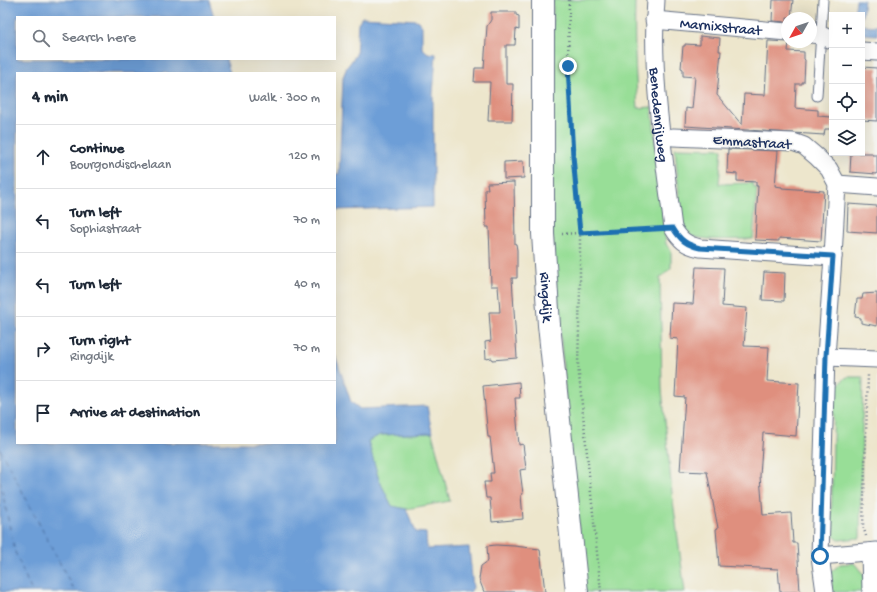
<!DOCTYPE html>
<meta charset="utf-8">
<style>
body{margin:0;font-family:"Gochi Hand",sans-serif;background:#f2f2f3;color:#1f2937}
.controls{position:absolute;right:12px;top:12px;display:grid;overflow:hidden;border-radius:0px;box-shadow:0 4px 16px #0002}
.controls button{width:36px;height:36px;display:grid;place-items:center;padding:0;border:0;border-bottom:1px solid #e0e1e3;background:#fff;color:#1f2937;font:20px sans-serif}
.compass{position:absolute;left:781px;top:12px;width:36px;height:36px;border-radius:50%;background:#fff;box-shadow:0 4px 16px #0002;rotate:230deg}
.stop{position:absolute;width:12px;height:12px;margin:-9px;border:3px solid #1f6fb2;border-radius:50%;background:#fff}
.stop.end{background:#1f6fb2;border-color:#fff;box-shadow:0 1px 4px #0008}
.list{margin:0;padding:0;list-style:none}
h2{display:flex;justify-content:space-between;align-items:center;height:52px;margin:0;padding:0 16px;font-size:17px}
h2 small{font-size:13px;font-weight:400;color:#747a83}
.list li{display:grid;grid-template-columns:26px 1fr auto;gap:12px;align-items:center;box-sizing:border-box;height:64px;padding:0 16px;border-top:1px solid #e0e1e3}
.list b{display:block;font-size:15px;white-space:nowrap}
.list p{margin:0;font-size:13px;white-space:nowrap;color:#747a83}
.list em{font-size:13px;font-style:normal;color:#747a83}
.icon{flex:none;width:22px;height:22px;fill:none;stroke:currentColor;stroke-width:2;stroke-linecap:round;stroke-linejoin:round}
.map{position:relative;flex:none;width:877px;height:592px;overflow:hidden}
.search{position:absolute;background:#fff;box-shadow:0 4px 16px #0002;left:16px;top:16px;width:320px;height:44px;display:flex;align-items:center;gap:10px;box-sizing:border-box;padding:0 14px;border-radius:0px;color:#747a83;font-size:15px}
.panel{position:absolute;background:#fff;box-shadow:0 4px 16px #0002;left:16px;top:72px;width:320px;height:372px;border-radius:0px}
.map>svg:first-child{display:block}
.green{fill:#98de97;stroke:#5a867a}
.water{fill:#6d9ed7;stroke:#44669a}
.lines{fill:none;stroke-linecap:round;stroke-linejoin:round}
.ferry{stroke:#385688;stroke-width:1;stroke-dasharray:5 4;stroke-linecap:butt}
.building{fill:#df8f7e}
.service-casing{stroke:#646f84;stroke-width:11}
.minor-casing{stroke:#646f84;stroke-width:19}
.tertiary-casing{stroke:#646f84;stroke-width:24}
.path{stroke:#646f84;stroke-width:2.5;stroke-dasharray:1 3;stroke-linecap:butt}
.service{stroke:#fff;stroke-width:9}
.minor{stroke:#fff;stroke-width:17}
.tertiary{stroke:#fff;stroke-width:22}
.route{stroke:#1f6fb2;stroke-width:5}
.labels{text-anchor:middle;stroke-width:3.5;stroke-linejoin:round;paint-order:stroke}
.street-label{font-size:15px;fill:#1b2f5e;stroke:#f6f6f2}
</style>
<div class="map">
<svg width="877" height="592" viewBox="0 0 877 592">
<rect width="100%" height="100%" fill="#f6f6f2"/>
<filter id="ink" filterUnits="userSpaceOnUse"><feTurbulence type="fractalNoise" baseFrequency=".025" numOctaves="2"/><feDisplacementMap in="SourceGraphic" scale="8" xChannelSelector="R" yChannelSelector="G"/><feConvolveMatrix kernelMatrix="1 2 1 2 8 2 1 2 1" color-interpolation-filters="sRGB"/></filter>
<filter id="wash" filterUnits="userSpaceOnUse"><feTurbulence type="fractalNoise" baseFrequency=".012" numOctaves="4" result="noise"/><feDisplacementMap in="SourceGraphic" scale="16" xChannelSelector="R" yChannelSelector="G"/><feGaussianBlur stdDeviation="0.9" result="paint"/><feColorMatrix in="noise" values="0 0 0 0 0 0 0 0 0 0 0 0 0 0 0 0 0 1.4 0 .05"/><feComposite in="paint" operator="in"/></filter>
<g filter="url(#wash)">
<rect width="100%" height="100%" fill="#ede6cc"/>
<!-- green -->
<path class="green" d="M 553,0 L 635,0 C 634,36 635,72 638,108 L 652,107 L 666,244 L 671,251 L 671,268 L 660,278 L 662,389 L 672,493 L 685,592 L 585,592 L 567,416 L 552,231 Z
M 675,148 L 722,149 L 719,184 L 753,183 L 754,188 L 757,188 L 753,239 C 731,239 706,242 685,234 L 682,228 Z
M 847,377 L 863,377 L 860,538 L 839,540 L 831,534 L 834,397 C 835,387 839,383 847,377 Z
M 432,433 L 450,501 L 406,509 L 392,506 L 379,480 L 368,441 L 380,435 Z
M 854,563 L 864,575 L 865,592 L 832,592 L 831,572 L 840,564 Z"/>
<!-- water -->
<path class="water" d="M 0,0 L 209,0 L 214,17 L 17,17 L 17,59 L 226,59 L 230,73 L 17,73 L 17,443 L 335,443 L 335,355 L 351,402 L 360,409 L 427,406 L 432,433 L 380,435 L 368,441 L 379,480 L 392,506 L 406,509 L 416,532 L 426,533 L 427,549 L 469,547 L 473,588 L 470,592 L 0,592 Z
M 856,0 L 864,0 L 862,18 L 862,15 L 854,15 Z
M 362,17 L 417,20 L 422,26 L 422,48 L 428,53 L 436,54 L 433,94 L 433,207 L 335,210 L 335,174 L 339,174 L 343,77 L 347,67 L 356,55 L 358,23 Z
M 862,25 L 877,26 L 877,35 L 862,34 Z"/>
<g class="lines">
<!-- ferry -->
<path class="ferry" d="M 0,449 L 75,592
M 0,481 L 15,552 L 32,592"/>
</g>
<g id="blocks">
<!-- building -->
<path class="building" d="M 773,0 L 793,0 L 791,18 L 787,18 L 787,22 L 772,21 Z
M 491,12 L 516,12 L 516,15 L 519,16 L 519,30 L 516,29 L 515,45 L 506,45 L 506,84 L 513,84 L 512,121 L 488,121 L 490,82 L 474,82 L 475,68 L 484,68 L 487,26 L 491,20 Z
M 700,36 L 720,38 L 719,51 L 721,51 L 717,95 L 742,125 L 744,94 L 765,95 L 768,41 L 770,41 L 789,42 L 788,51 L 804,52 L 804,59 L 805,60 L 804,82 L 802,82 L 802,84 L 796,84 L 795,108 L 818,110 L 818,116 L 832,117 L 831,129 L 825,129 L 824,135 L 685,126 L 686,108 L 692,109 L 695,77 L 683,76 L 683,69 L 681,68 L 683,46 L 685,46 L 685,44 L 700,45 Z
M 862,67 L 877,68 L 877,121 L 862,120 Z
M 728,149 L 778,151 L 775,186 L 782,187 L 782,188 L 824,191 L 821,241 L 779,238 L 779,241 L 755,240 L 758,186 L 756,186 L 756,182 L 737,181 L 737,174 L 727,173 Z
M 851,153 L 872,153 L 872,155 L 877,155 L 877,174 L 850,172 Z
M 523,161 L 524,178 L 504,179 L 504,162 Z
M 514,182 L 515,244 L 516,244 L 517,250 L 517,278 L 512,278 L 517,358 L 492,360 L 492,358 L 486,359 L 485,342 L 491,341 L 489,312 L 500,312 L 498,286 L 491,286 L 489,227 L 486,227 L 485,189 L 488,189 L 487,183 Z
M 848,204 L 877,206 L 877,233 L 847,231 Z
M 696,267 L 724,268 L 722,306 L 747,308 L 744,346 L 769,347 L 767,381 L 799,383 L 796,436 L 763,433 L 760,476 L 763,515 L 791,513 L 793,543 L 797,543 L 800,592 L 780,592 L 778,569 L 719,566 L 716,529 L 718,528 L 707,472 L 680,471 L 685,397 L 675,396 L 678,339 L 670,338 L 672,303 L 693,304 Z
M 764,272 L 785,273 L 784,301 L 762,300 Z
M 877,293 L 877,326 L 861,323 L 861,318 L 855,317 L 857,299 L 862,299 L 863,294 Z
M 519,382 L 520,398 L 515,398 L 519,445 L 523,444 L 526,469 L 520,470 L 523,494 L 521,495 L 523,519 L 492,522 L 490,498 L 486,498 L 484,482 L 491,482 L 490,473 L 494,473 L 490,437 L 488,437 L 483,386 Z
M 496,545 L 514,546 L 540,549 L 545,592 L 484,592 L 479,579 L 481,566 L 488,561 L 487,546 Z"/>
</g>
</g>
<g filter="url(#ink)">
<use href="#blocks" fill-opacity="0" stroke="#646f84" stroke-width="1"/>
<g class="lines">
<defs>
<path id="service" d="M 817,96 L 823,0"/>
<g id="minor">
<path id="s1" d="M 656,0 C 650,74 664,155 673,228 C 680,240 686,245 700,248 L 833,257 L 837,184 L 829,169 L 817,157 L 804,146 L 793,142 L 673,137"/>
<path id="s2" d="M 654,20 L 787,32"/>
<path d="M 811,34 L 821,35 L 832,40"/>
<path d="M 862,51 L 877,52"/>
<path d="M 837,184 L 877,187"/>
<path d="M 826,357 L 877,359"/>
<path d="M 870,552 L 871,592"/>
<path d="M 820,556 L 877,551"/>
<path d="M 825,592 L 820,556 L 826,357 L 833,257"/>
</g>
<g id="tertiary">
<path id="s3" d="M 543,0 L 543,234 L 549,325 L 577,592"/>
</g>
</defs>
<!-- service casing -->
<use href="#service" class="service-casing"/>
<!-- minor casing -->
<use href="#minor" class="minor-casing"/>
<!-- tertiary casing -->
<use href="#tertiary" class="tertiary-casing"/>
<!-- path -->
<path class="path" d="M 569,0 L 568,66 L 573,156 L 580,233 L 580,288 L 578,365 L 601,592
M 562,234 L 657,229
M 866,536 L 863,526 L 868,375"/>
<!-- service -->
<use href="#service" class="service"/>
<!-- minor -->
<use href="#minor" class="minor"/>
<!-- tertiary -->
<use href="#tertiary" class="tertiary"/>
</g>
</g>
<g class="lines" filter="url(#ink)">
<!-- route -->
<path class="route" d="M 568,66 L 573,156 L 580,233 L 673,228 C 680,240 687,245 700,248 L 833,256 L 826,356 L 820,556"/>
</g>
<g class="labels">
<!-- street labels -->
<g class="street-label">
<text dy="5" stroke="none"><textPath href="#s2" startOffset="67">Marnixstraat</textPath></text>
<text dy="5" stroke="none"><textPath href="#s1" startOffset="115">Benedenrijweg</textPath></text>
<text transform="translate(752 141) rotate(4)" y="5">Emmastraat</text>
<text dy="5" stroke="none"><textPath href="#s3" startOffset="297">Ringdijk</textPath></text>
</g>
</g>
</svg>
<div class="controls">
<button>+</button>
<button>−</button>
<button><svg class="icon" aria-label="locate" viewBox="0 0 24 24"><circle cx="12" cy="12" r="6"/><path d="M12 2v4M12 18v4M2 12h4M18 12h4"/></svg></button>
<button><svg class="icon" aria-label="layers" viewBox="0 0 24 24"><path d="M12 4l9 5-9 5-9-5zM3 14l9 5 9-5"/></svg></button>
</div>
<svg class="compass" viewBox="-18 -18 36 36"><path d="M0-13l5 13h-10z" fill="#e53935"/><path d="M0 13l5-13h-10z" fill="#747a83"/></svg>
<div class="stop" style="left:820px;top:556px"></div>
<div class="stop end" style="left:568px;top:66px"></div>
<div class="search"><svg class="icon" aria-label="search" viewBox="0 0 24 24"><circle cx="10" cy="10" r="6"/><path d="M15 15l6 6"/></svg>Search here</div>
<section class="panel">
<h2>4 min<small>Walk · 300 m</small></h2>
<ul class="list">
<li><svg class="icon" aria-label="ahead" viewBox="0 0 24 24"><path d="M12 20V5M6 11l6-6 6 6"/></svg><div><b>Continue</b><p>Bourgondischelaan</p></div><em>120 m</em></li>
<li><svg class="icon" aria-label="left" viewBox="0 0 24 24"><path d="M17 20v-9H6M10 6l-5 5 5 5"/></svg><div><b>Turn left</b><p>Sophiastraat</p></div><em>70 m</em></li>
<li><svg class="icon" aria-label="left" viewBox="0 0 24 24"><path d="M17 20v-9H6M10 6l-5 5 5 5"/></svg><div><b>Turn left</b></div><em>40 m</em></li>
<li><svg class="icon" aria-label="right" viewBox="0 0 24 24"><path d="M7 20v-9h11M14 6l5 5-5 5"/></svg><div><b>Turn right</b><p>Ringdijk</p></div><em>70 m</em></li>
<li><svg class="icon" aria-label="arrive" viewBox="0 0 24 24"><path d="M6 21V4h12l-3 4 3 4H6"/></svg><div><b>Arrive at destination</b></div></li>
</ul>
</section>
</div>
